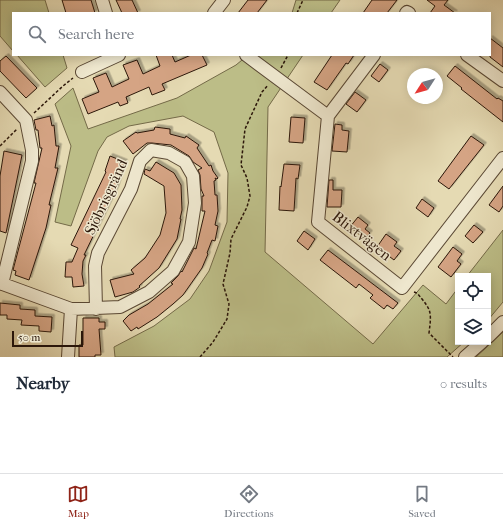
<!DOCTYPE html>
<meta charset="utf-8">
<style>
body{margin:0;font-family:"IM FELL French Canon",serif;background:#f2f2f3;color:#1f2937}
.controls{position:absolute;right:12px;bottom:12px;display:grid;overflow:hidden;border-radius:0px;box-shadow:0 2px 10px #0003}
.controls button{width:36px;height:36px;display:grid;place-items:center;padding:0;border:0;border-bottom:1px solid #e0e1e3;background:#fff;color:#1f2937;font:20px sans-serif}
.compass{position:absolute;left:407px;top:68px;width:36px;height:36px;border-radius:50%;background:#fff;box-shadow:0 2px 10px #0003;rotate:234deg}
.scale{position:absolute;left:12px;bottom:10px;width:71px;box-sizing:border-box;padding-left:4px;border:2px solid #2c170a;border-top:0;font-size:11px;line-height:14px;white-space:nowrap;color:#2c170a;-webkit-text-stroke:3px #eee7ce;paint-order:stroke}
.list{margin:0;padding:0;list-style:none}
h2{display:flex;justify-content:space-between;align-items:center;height:52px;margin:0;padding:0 16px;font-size:17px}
h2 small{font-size:13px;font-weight:400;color:#747a83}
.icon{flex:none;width:22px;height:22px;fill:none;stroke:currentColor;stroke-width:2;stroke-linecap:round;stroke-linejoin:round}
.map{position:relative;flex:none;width:503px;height:357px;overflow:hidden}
.search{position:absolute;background:#fff;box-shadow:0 2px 10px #0003;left:12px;right:12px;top:12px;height:44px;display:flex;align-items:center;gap:10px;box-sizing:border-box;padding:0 14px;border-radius:0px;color:#747a83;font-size:15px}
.sheet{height:116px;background:#fff}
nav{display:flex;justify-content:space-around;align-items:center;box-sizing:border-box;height:56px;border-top:1px solid #e0e1e3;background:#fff;font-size:11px;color:#747a83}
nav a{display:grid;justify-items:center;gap:2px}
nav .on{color:#8f2418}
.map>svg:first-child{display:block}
.green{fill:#bcbd87;stroke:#746a48}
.building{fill:#d5a484;stroke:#2c170a;filter:url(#shadow)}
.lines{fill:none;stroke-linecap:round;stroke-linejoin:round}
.minor-casing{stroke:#5a4834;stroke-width:14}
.path{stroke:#2c170a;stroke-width:1.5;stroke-dasharray:3 2;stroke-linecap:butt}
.minor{stroke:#eee7ce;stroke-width:12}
.labels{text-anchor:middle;stroke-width:3;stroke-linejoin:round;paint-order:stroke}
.street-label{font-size:15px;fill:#2c170a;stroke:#eee7ce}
</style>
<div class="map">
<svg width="503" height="357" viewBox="0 0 503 357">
<defs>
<filter id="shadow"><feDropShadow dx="2.5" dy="-2.5" stdDeviation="0" flood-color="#0004"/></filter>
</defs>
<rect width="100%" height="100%" fill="#e5dab3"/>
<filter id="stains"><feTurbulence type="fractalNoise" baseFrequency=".005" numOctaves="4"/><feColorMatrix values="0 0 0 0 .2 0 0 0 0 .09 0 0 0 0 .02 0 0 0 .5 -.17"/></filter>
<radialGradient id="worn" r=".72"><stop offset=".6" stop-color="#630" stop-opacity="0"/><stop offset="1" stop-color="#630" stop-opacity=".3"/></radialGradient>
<!-- green -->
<path class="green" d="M 0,0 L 45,0 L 49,13 L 13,13 L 13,51 L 0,36 Z
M 296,0 L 340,0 L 331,13 L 292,13 Z
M 17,55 L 63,55 L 67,68 L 45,87 Z
M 248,55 L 303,55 L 268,107 L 265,252 L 373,344 L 423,285 L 446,304 L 458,288 L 458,342 L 464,342 L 447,357 L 115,357 L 114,347 L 154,326 L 190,299 L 209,271 L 227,222 L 228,173 L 214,132 L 183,116 L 129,126 L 107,137 L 98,151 L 71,226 L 55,222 L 71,146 L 55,104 L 73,88 L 88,129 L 177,98 L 236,65 Z
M 503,230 L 503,302 L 488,320 L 488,276 L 467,276 Z
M 503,332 L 503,357 L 476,357 Z"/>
<!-- building -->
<path class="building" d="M 62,0 L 91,0 L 95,13 L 66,13 Z
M 116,0 L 132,0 L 138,13 L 122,13 Z
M 248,0 L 267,0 L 257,13 L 238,13 Z
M 372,0 L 397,0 L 387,13 L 363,13 Z
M 427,0 L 448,0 L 444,5 L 455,13 L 430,13 L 435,6 Z
M 490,38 L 503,48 L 503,67 L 490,57 Z
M 156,55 L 172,55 L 175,62 L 191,55 L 202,55 L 207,65 L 162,84 L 165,90 L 152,95 L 149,87 L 126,97 L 128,103 L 120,106 L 118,102 L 88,114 L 82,99 L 99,92 L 93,78 L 106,73 L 112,87 L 129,79 L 123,65 L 137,60 L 143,74 L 160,66 Z
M 332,55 L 354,55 L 348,64 L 346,63 L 327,90 L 314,82 Z
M 6,56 L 37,88 L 26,98 L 0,71 L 0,61 Z
M 380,64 L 388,70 L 379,82 L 371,76 Z
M 455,66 L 497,99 L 498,98 L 503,101 L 503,122 L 461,89 L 462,88 L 447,76 Z
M 355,92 L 366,100 L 357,112 L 346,104 Z
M 50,116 L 52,126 L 54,125 L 56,146 L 59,146 L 55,168 L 58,168 L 49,205 L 51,205 L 46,228 L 29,280 L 15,275 L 16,271 L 13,270 L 36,183 L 34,183 L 42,148 L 40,148 L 38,130 L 36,130 L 34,120 Z
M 291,117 L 305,118 L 303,143 L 289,142 Z
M 335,124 L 342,125 L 342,130 L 349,131 L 347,152 L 332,151 Z
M 155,127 L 170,129 L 170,134 L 185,138 L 186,136 L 199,145 L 197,148 L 209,166 L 211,165 L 213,171 L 218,178 L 217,179 L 215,178 L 216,180 L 214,181 L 215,195 L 217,195 L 218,211 L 215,225 L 218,226 L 215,241 L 212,240 L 207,253 L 208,254 L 202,268 L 183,295 L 173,304 L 157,317 L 138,329 L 137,327 L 131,331 L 123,321 L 129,315 L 148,304 L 173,284 L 171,283 L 178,276 L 181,271 L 182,272 L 194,248 L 196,249 L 205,211 L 202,211 L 202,196 L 204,196 L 201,189 L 200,175 L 198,170 L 202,168 L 193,162 L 189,156 L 171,145 L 152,143 L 147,143 L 133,154 L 123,141 L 136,132 L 137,133 L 154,130 Z
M 471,136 L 484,145 L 449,189 L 438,181 Z
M 4,151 L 22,155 L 6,233 L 0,231 L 0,176 Z
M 110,156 L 125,162 L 116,189 L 84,255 L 86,255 L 83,261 L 82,274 L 84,286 L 73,287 L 72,277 L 65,277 L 66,262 L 72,262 L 78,248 L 71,245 L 106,172 L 105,171 Z
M 156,162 L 174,173 L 181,185 L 182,210 L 180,219 L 181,219 L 177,239 L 159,268 L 139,286 L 140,287 L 133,292 L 115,297 L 110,280 L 134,274 L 131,270 L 145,258 L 160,235 L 166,213 L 164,186 L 144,174 L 145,169 L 150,171 Z
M 284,164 L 300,165 L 298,179 L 296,178 L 294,211 L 279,210 L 280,186 L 281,187 Z
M 329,180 L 333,180 L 333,190 L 342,190 L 341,207 L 327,207 Z
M 503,186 L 503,206 L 499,212 L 489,205 Z
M 422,199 L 434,208 L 428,217 L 416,208 Z
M 358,217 L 368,225 L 365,229 L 370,233 L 365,239 L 350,227 Z
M 474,225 L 483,232 L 473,243 L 465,236 Z
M 304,231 L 315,239 L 308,250 L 297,241 Z
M 386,234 L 397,242 L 394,246 L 401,251 L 394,260 L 377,247 Z
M 453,247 L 462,254 L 457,261 L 461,264 L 451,277 L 438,267 Z
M 328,250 L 398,303 L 393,309 L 387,305 L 384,309 L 370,298 L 373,295 L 359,284 L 356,288 L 320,260 Z
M 0,303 L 20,305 L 20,309 L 35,310 L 35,316 L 52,317 L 51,332 L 39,331 L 39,326 L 21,325 L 22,320 L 7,319 L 7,315 L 0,315 Z
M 83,318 L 99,318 L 99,322 L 105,322 L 105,329 L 99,329 L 101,355 L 95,355 L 95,357 L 79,357 L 79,345 L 83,345 Z"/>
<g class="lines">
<defs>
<path id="minor" d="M 102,0 L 106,13
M 214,13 L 224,0
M 406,13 L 407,12 L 409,13
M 246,55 L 328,116 L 318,222 L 402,288 L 503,158
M 467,55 L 503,81
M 82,72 L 119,55
M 0,92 L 26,120 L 32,150 L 32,161 L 2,284
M 328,116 L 374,55
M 0,283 L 71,309 L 120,307 L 149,292 L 173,271 L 189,242 L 195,203 L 193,176 L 185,162 L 169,153 L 151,150 L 140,161 L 131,189 L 98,253 L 95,266 L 96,309
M 488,337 L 503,322
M 68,357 L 71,309
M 465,357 L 482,342"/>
</defs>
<!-- minor casing -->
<use href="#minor" class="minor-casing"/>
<!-- path -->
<path class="path" d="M 297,13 L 303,0
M 281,68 L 288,55
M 34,113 L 63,86 L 73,78
M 0,146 L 17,129
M 414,292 L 417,293 C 431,310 432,310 429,333 L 453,357
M 200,357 L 213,342 L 227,319 L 229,304 L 223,284 L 230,253 L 231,239 L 247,207 L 250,196 L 247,178 L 241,165 L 245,129 L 262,92 L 268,85"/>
<!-- minor -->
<use href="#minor" class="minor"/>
</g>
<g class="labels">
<!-- street labels -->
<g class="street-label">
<text transform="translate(106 197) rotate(-65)" y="5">Sjöbrisgränd</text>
<text transform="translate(362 236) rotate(38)" y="5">Blixtvägen</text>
</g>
</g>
<rect width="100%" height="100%" filter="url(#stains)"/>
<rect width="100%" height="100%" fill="url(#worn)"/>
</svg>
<div class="controls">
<button><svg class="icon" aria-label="locate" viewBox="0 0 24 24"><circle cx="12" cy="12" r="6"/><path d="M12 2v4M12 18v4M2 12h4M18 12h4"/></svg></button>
<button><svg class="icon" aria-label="layers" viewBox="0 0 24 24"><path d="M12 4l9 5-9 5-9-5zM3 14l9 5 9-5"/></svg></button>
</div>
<svg class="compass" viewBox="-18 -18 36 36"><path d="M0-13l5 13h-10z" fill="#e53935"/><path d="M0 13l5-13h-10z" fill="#747a83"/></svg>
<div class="scale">50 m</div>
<div class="search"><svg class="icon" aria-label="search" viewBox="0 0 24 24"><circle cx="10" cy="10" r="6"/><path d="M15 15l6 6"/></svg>Search here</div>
</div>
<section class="sheet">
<h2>Nearby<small>0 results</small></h2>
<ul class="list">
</ul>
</section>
<nav>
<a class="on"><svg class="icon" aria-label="map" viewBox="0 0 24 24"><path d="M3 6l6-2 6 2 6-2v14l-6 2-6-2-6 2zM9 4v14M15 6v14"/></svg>Map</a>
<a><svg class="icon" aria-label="directions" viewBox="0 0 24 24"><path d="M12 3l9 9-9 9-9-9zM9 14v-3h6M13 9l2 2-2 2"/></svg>Directions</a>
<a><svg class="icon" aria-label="saved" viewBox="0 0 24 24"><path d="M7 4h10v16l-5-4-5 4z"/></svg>Saved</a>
</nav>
